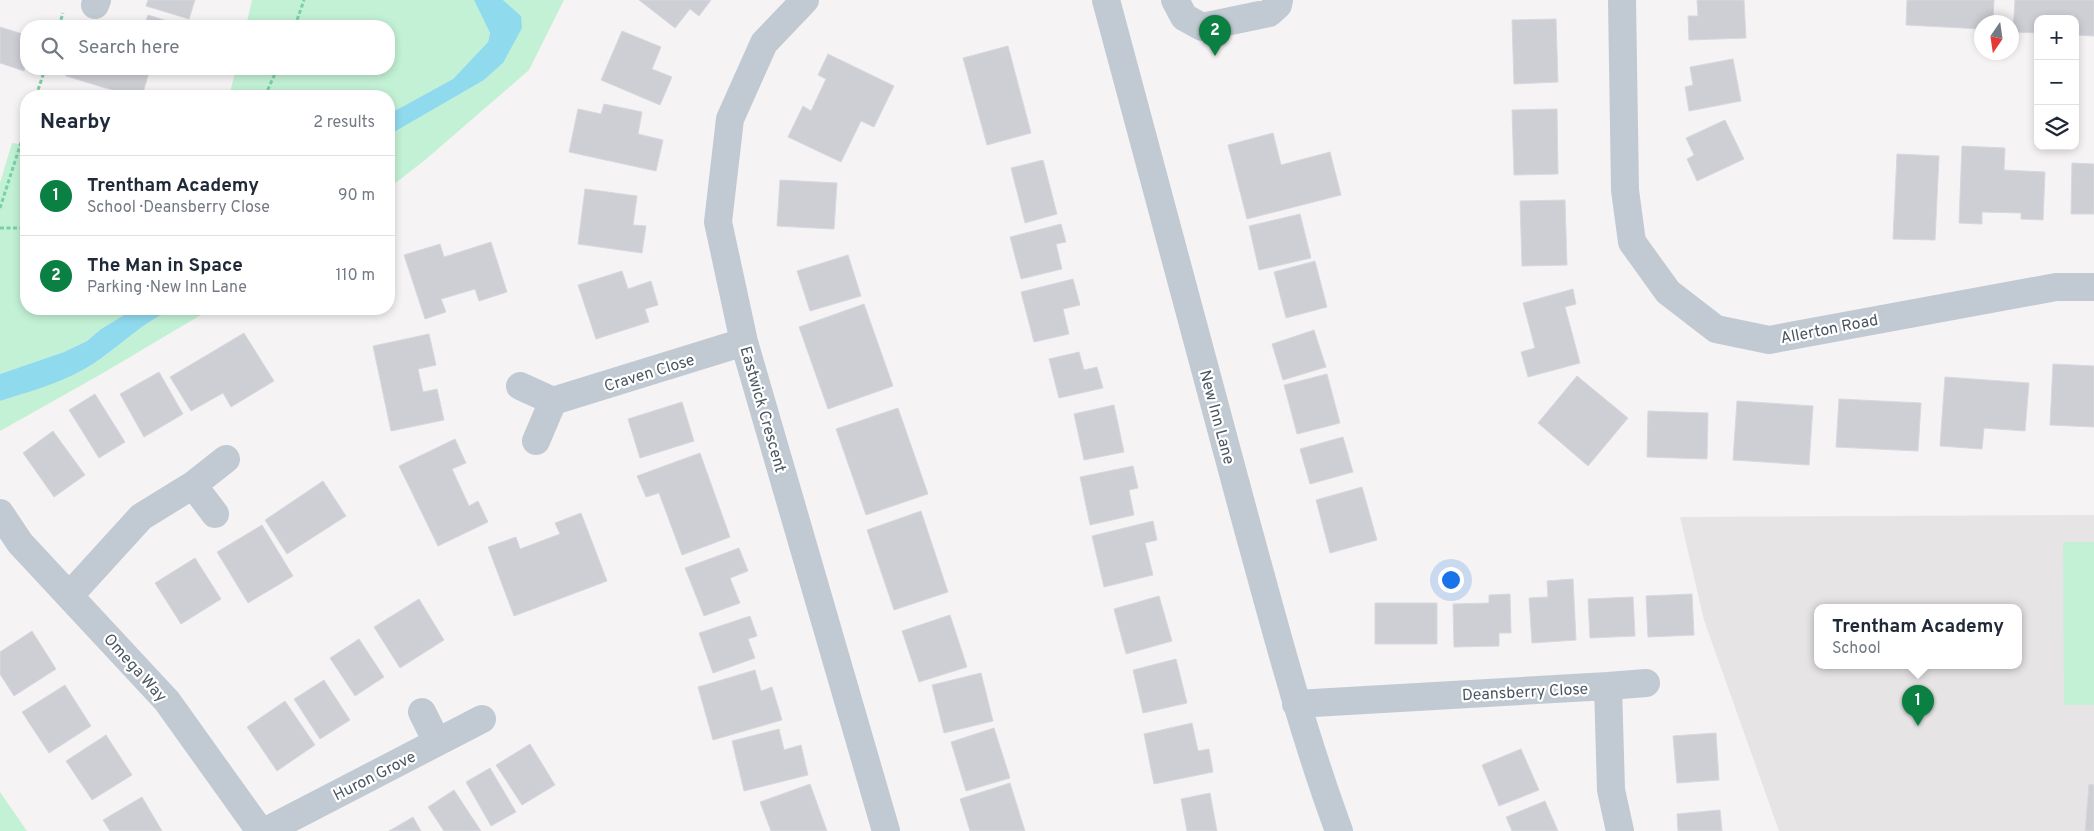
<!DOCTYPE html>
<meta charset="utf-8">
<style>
body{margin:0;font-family:Overpass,sans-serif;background:#f2f2f3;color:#1f2937}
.controls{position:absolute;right:15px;top:15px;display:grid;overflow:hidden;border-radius:10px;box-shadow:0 2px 8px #0003}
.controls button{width:45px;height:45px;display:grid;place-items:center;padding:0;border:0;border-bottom:1px solid #e0e1e3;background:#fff;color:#1f2937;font:25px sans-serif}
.compass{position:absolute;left:1974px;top:15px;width:45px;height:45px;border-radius:50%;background:#fff;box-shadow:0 2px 8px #0003;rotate:193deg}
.you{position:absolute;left:1450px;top:579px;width:18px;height:18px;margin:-12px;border:4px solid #fff;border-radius:50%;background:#1a73e8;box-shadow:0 0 0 8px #1a73e833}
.badge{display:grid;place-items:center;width:32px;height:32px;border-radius:50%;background:#0b8043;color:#fff;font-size:16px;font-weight:700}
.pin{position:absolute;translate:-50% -41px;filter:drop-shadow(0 1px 2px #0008)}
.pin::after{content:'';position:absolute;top:26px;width:18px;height:15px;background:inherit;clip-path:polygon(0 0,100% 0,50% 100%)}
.popup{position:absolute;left:1814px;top:604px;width:208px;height:65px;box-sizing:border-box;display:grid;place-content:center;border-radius:10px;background:#fff;filter:drop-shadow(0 1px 4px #0005);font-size:16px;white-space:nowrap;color:#747a83}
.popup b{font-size:19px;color:#1f2937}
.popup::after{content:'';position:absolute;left:50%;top:100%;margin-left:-10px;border:10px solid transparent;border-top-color:#fff}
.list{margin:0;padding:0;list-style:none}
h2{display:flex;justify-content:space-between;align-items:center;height:65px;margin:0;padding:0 20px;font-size:21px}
h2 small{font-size:16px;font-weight:400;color:#747a83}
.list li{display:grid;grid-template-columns:32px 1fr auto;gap:15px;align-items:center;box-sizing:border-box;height:80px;padding:0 20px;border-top:1px solid #e0e1e3}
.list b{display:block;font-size:19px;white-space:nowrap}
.list p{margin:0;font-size:16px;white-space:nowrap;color:#747a83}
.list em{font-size:16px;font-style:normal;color:#747a83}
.icon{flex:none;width:28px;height:28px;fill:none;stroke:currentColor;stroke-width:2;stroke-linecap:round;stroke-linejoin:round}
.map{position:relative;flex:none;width:2094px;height:831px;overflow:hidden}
.search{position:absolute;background:#fff;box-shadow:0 2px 8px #0003;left:20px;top:20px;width:375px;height:55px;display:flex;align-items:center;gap:12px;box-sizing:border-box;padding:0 18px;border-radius:20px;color:#747a83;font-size:19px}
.panel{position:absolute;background:#fff;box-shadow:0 2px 8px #0003;left:20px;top:90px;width:375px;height:225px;border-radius:20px}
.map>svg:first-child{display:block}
.education{fill:#e6e4e5;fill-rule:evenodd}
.green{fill:#c3f1d5}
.water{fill:#90daee}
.building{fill:#cdcfd5;stroke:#d7d9de}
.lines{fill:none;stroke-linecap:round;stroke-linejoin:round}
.path{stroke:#7ad0a6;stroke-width:3;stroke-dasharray:4 2.5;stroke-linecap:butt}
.minor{stroke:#c1cad2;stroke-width:28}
.labels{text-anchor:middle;stroke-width:4.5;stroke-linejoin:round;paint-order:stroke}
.street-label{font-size:16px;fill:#4a5661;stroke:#fff}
</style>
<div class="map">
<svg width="2094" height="831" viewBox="0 0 2094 831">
<rect width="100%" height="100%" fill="#f5f3f3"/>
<!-- education -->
<path class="education" d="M 2094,515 L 2094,831 L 1779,831 L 1704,620 L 1680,517 ZM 1818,607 L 2018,607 L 2018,665 L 1818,665 Z"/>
<!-- green -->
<path class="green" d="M 252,0 L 474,0 L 490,33 L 488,42 L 453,79 L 389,114 L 389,96 L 229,96 L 236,69 L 389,69 L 389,26 L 246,26 Z
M 503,0 L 564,0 L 529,70 L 425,160 L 389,188 L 389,135 L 484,80 L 503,63 L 507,4 Z
M 12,143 L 26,145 L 26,309 L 134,309 L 101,329 L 87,341 L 64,352 L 0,374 L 0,183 Z
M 172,309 L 211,309 L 103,373 L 0,431 L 0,401 C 32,391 65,382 93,364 C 120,346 142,323 172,309 Z
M 2063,542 L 2094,542 L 2094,705 L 2064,705 Z
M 0,792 L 27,831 L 0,831 Z"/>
<!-- water -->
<path class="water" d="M 474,0 L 503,0 L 521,16 L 522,28 L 503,63 L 484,80 L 389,135 L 389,114 L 453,79 L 488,42 L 490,33 Z
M 134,309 L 172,309 C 142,323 120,346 93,364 C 65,382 32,391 0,401 L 0,374 L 64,352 L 87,341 L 101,329 Z"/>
<!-- building -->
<path class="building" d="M 148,0 L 195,0 L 189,19 L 146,6 Z
M 639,0 L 711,0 L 699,16 L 690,9 L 675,28 Z
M 1697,0 L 1744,0 L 1746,38 L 1689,40 L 1688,16 L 1698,16 Z
M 1907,0 L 1994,0 L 1993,22 L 1982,22 L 1982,29 L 1906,25 Z
M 2015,0 L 2094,0 L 2094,36 L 2075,35 L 2075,19 L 2038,19 L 2038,33 L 2013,32 Z
M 148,15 L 184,26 L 144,26 Z
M 1556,19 L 1558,82 L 1514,84 L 1512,20 Z
M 0,27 L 26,35 L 26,63 L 24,71 L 0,63 Z
M 622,31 L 661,47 L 652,69 L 672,77 L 660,105 L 601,80 Z
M 1008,46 L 1031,133 L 987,145 L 963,58 Z
M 828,54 L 894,86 L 874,127 L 861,121 L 841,162 L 788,137 L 803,106 L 811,111 L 826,79 L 818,75 Z
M 1733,59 L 1741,101 L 1689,111 L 1685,87 L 1693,85 L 1690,67 Z
M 68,69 L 150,69 L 142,96 L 132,96 L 66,76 Z
M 604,104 L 642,112 L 638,134 L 663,140 L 656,171 L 569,152 L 578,109 L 601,114 Z
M 1557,109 L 1558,174 L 1514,175 L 1512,110 Z
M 1725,120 L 1744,159 L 1697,181 L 1687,159 L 1694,155 L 1686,138 Z
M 1273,133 L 1281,165 L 1330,152 L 1341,195 L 1247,219 L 1228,145 Z
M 1962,146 L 2005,148 L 2004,170 L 2045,172 L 2043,220 L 2021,219 L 2021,213 L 1982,212 L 1982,224 L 1959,223 Z
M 1897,154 L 1939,156 L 1935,240 L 1893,239 Z
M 1043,160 L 1057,214 L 1025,223 L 1011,168 Z
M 2072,163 L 2094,164 L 2094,214 L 2071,214 Z
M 780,180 L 837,183 L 834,229 L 777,226 Z
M 585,189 L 637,196 L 633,225 L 646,226 L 642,253 L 578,244 Z
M 1565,200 L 1567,265 L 1522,266 L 1520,201 Z
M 1300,214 L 1311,258 L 1259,270 L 1249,226 Z
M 1061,224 L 1066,242 L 1056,244 L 1062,269 L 1021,279 L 1010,237 Z
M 491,242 L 507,292 L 479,301 L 475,289 L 441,299 L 446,312 L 425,319 L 404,255 L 440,244 L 444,257 Z
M 848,255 L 861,296 L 810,311 L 797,271 Z
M 1315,261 L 1327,307 L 1286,318 L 1274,272 Z
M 622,271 L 628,289 L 651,281 L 658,305 L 645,309 L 649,322 L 596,339 L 578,285 Z
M 1073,279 L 1080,305 L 1063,309 L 1069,334 L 1034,342 L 1021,292 Z
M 1573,289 L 1576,304 L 1565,307 L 1580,363 L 1528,377 L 1521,352 L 1535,348 L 1523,303 Z
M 864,304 L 893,386 L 828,409 L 799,327 Z
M 1314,330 L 1326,367 L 1283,380 L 1272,344 Z
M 244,333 L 274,381 L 231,407 L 223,393 L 191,411 L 170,377 Z
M 429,334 L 436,365 L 418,369 L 423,392 L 437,389 L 444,420 L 391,431 L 373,346 Z
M 1079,352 L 1084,370 L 1097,367 L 1103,388 L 1059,398 L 1049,359 Z
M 2053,364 L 2094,366 L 2094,427 L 2050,425 Z
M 159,372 L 183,414 L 144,437 L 120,394 Z
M 1327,374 L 1340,423 L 1297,434 L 1284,385 Z
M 1577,376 L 1628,418 L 1588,466 L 1538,423 Z
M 1945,377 L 2029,383 L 2025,431 L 1984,428 L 1982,449 L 1940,446 Z
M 95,394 L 125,442 L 99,458 L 69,410 Z
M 1839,399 L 1921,403 L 1918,451 L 1836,447 Z
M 1737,401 L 1813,406 L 1809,465 L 1733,460 Z
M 682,402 L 694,441 L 640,458 L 628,419 Z
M 1114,405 L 1124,452 L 1084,460 L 1074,414 Z
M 898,408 L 928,494 L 866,515 L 836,429 Z
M 1648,411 L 1708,413 L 1707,459 L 1647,457 Z
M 53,431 L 85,475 L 54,497 L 23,453 Z
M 1343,437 L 1353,472 L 1310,484 L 1300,449 Z
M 455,439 L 466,463 L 452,469 L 469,506 L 478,501 L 488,522 L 438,546 L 399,466 Z
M 700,453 L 730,537 L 682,555 L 659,493 L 646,497 L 637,476 Z
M 1133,466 L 1138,488 L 1129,490 L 1134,515 L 1090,525 L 1080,477 Z
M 323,481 L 346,516 L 287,554 L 265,520 Z
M 1362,487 L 1377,540 L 1330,553 L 1316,500 Z
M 921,511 L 948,592 L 894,610 L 867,530 Z
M 581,513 L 607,581 L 514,616 L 488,547 L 516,537 L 520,549 L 560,534 L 555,523 Z
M 1153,521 L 1157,540 L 1145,543 L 1153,575 L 1104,587 L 1092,536 Z
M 262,525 L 293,576 L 248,603 L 217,552 Z
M 739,548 L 748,571 L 730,578 L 740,603 L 704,616 L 685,568 Z
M 195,558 L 221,599 L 181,624 L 155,583 Z
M 1573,579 L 1576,640 L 1532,643 L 1529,598 L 1548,597 L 1547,581 Z
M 1510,594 L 1511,633 L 1499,633 L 1499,646 L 1454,647 L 1453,604 L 1489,603 L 1489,595 Z
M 1692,594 L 1694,635 L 1648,637 L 1646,596 Z
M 1159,596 L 1172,641 L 1126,654 L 1114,609 Z
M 1633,597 L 1635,636 L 1590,638 L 1588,599 Z
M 419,599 L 444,640 L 400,668 L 374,627 Z
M 1375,603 L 1437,603 L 1437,644 L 1375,644 Z
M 950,615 L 967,667 L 919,682 L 902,631 Z
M 750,616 L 757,636 L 748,639 L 755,658 L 713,673 L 699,633 Z
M 32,631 L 56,669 L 14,696 L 0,674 L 0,652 Z
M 359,639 L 384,677 L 355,696 L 330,658 Z
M 1176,659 L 1187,703 L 1143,713 L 1133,670 Z
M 755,670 L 761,691 L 772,687 L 782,720 L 713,740 L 698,687 Z
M 981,673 L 993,721 L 944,733 L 932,685 Z
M 324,680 L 350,720 L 320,739 L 294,699 Z
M 65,685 L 91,726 L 49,753 L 22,712 Z
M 285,701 L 315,745 L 277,771 L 247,727 Z
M 1192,723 L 1198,751 L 1209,749 L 1213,772 L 1154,784 L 1144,734 Z
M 994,728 L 1010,778 L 966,791 L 951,742 Z
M 779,729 L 784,750 L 801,745 L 808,775 L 744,791 L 732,741 Z
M 1716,733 L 1719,780 L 1677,783 L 1673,736 Z
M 106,735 L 132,775 L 92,800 L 66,761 Z
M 530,744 L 555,785 L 522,805 L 496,765 Z
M 1521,749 L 1539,790 L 1499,806 L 1482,765 Z
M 490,768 L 516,812 L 491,826 L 466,782 Z
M 1010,783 L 1025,831 L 970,831 L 960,799 Z
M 810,784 L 827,831 L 771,831 L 760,802 Z
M 2089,784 L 2094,785 L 2094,831 L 2085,831 Z
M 454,790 L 481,831 L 444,831 L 428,807 Z
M 1210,793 L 1217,831 L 1187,831 L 1181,799 Z
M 142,797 L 162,831 L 110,831 L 103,820 Z
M 1545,801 L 1558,831 L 1512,831 L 1506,817 Z
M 1720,810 L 1722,831 L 1678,831 L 1677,814 Z
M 413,817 L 421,831 L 389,831 Z"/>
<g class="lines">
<!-- path -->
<path class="path" d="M 59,26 L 63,13
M 295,26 L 304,0
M 36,96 L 45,69
M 265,96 L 277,69
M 0,208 L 26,127
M 0,228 L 26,228"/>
<!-- minor -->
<path class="minor" d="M 805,0 L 764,43 L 730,119 L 718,222 L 744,342 L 886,831
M 1106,0 C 1151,169 1196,338 1242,507 C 1272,616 1300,725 1339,831
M 1175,0 L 1184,17 L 1202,27 L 1269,13 L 1278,5 L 1279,0
M 1622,0 L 1625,190 L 1632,242 L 1668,292 L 1716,329 L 1769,340 L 2056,287 L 2094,287
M 95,5 L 97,0
M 520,386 L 553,401
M 536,441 L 553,401 L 744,342
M 193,485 L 215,514
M 0,513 L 20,543 L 167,701 L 260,831
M 70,595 L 141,517 L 193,485 L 226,459
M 1608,686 L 1646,683
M 1296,704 L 1608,686 L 1611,790 L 1620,831
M 422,712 L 437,742
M 266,831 L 482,719"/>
</g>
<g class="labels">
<!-- street labels -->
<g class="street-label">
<text transform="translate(1829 328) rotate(-11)" y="6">Allerton Road</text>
<text transform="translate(649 372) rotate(-17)" y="6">Craven Close</text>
<text transform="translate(764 409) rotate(74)" y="6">Eastwick Crescent</text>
<text transform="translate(1218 417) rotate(75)" y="6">New Inn Lane</text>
<text transform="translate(136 667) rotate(48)" y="6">Omega Way</text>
<text transform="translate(1525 691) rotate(-3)" y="6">Deansberry Close</text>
<text transform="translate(374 775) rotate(-27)" y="6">Huron Grove</text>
</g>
</g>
</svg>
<div class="controls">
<button>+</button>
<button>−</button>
<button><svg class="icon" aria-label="layers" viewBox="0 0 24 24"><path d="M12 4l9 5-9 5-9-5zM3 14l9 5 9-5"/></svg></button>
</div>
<svg class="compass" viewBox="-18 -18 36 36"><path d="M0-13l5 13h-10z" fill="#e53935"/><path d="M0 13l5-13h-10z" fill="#747a83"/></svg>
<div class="you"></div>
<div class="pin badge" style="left:1918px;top:726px">1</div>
<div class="popup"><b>Trentham Academy</b>School</div>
<div class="pin badge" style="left:1215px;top:56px">2</div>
<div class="search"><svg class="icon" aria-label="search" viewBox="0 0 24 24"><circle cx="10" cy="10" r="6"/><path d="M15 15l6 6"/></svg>Search here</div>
<section class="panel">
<h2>Nearby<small>2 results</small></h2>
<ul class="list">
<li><span class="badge">1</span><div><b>Trentham Academy</b><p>School · Deansberry Close</p></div><em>90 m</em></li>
<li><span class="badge">2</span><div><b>The Man in Space</b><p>Parking · New Inn Lane</p></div><em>110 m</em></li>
</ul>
</section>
</div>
